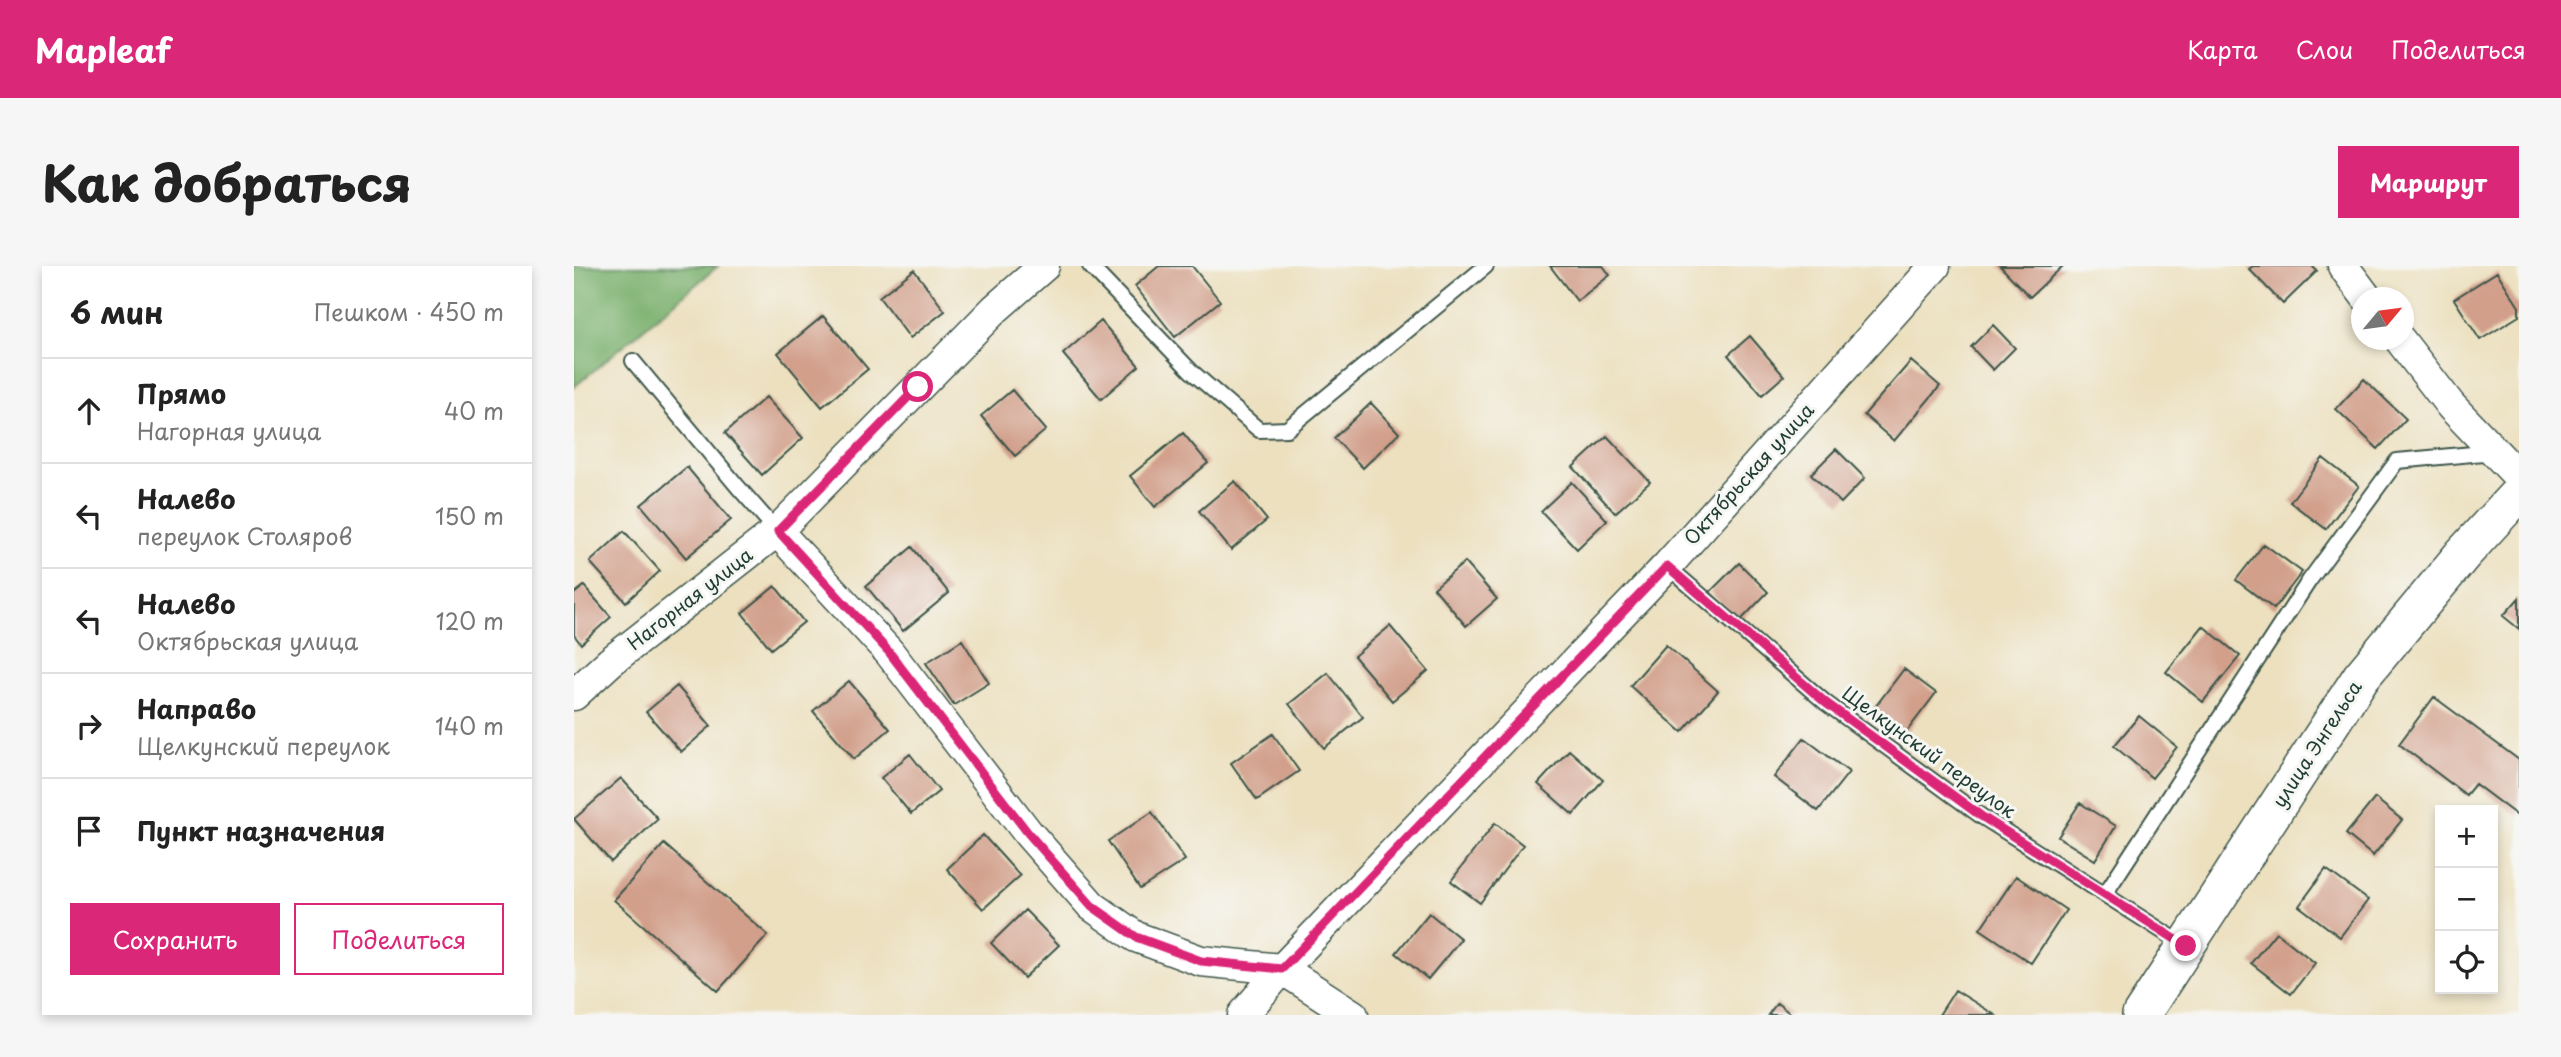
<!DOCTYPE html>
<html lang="ru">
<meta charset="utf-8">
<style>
body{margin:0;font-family:"Playpen Sans",sans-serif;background:#f6f6f6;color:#222}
.controls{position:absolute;right:21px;bottom:21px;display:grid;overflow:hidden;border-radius:0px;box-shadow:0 4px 10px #0003}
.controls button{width:63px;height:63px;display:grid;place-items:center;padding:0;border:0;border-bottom:2px solid #e0e0e0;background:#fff;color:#222;font:35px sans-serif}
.compass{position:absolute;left:1777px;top:21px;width:63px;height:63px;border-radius:50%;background:#fff;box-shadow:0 4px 10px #0003;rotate:61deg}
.stop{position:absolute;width:21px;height:21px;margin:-16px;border:5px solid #db2777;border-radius:50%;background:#fff}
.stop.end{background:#db2777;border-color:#fff;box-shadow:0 2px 7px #0008}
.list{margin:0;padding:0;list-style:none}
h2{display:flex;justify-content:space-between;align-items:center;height:91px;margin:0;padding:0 28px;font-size:30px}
h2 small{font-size:23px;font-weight:400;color:#767676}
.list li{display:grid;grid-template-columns:46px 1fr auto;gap:21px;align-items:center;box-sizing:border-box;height:105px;padding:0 28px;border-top:2px solid #e0e0e0}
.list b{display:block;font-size:26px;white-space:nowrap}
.list p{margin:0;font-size:23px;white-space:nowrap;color:#767676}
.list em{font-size:23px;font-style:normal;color:#767676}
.actions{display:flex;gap:14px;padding:21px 28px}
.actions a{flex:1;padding:16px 0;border:2px solid #db2777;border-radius:0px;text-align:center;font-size:24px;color:#db2777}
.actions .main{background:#db2777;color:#fff}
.icon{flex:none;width:38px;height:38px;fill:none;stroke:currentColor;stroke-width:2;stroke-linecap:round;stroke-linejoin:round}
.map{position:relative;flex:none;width:1945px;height:749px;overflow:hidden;border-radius:0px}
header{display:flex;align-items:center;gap:42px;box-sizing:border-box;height:98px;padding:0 35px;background:#db2777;color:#fff}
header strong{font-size:33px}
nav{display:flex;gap:38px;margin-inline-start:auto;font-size:24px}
.intro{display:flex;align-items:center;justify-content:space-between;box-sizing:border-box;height:168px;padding:0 42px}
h1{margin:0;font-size:49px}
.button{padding:18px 32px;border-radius:0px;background:#db2777;color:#fff;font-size:24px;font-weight:700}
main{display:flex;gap:42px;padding:0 42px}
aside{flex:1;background:#fff;border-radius:0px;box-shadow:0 4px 10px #0003}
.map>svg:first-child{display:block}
.forest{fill:#7bb16e;stroke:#4d7751;stroke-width:2}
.building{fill:#d19f8a}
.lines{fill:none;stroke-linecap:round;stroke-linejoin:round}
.service-casing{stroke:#3e5549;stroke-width:18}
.minor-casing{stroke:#3e5549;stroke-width:33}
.tertiary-casing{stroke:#3e5549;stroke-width:40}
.service{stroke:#fff;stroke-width:14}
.minor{stroke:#fff;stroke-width:30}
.tertiary{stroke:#fff;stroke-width:37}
.route{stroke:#db2777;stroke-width:9}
.labels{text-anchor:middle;stroke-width:6;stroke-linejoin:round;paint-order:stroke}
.street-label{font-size:19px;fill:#1f3d34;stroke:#f6f6f2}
</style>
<header>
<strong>Mapleaf</strong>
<nav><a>Карта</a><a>Слои</a><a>Поделиться</a></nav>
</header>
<div class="intro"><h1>Как добраться</h1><a class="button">Маршрут</a></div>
<main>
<aside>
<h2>6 мин<small>Пешком · 450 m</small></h2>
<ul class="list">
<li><svg class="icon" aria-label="ahead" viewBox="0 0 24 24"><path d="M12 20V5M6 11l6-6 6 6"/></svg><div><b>Прямо</b><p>Нагорная улица</p></div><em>40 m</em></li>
<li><svg class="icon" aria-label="left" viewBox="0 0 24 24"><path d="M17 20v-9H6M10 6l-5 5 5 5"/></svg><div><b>Налево</b><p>переулок Столяров</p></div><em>150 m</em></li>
<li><svg class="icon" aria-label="left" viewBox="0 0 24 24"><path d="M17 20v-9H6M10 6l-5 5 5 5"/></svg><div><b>Налево</b><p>Октябрьская улица</p></div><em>120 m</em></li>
<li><svg class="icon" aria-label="right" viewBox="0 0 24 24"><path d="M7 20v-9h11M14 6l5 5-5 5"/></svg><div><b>Направо</b><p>Щелкунский переулок</p></div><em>140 m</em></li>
<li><svg class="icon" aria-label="arrive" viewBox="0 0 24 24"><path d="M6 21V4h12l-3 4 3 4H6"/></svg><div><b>Пункт назначения</b></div></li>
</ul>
<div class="actions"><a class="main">Сохранить</a><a>Поделиться</a></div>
</aside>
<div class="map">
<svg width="1945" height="749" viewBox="0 0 1945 749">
<rect width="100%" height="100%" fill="#f6f6f2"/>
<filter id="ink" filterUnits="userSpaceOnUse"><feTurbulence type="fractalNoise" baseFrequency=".0143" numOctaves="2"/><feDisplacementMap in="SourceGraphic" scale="14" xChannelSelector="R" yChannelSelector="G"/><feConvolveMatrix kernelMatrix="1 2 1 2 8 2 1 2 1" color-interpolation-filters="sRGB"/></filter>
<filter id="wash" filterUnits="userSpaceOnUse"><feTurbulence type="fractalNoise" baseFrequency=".00686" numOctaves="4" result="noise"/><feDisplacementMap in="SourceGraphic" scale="28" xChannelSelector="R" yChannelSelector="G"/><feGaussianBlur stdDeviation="1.57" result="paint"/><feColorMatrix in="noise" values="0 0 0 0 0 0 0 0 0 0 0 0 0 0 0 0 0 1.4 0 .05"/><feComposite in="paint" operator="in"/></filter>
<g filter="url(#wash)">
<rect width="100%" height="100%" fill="#ece0bf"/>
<!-- forest -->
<path class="forest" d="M 0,0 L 144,0 L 0,121 Z"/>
<g id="blocks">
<!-- building -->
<path class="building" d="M 585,0 L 618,0 L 646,35 L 601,71 L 561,20 Z
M 976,0 L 1029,0 L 1036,9 L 1003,35 Z
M 1426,0 L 1489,0 L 1456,31 Z
M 1679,0 L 1738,0 L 1743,5 L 1709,38 L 1675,3 Z
M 340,4 L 371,45 L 336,72 L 305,31 Z
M 1923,6 L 1945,41 L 1945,50 L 1906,74 L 1880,33 Z
M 249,50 L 294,103 L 248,141 L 204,87 Z
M 527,55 L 565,100 L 527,133 L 489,88 Z
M 1419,59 L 1441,82 L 1419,104 L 1397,81 Z
M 1176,70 L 1210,110 L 1188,129 L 1154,89 Z
M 1337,95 L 1366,120 L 1320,175 L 1290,149 Z
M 1790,113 L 1832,153 L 1804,183 L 1762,143 Z
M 438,124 L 472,164 L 441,190 L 407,150 Z
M 192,131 L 229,172 L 188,209 L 151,167 Z
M 797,137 L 825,167 L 789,202 L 760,172 Z
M 609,167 L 634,197 L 581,241 L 556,210 Z
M 1033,170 L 1076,216 L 1041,247 L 999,201 Z
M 1262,183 L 1291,212 L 1267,237 L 1237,208 Z
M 1749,192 L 1785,220 L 1752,263 L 1716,236 Z
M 113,201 L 157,254 L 112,292 L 67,239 Z
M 661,215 L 693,254 L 657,284 L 625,245 Z
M 998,216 L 1033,254 L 1003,283 L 967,245 Z
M 50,265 L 86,305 L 52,336 L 16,296 Z
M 1690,278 L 1728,306 L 1700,343 L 1662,314 Z
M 338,281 L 375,327 L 329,365 L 292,320 Z
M 891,296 L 923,333 L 892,360 L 860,322 Z
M 1165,297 L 1194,326 L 1166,355 L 1136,326 Z
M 10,320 L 37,351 L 7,378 L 0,369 L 0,328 Z
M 201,320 L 230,356 L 197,383 L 168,347 Z
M 1945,332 L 1945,363 L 1929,350 Z
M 816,360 L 854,405 L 818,435 L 780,390 Z
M 1629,360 L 1666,390 L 1629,436 L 1592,406 Z
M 388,374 L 415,417 L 380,439 L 352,397 Z
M 1092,379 L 1144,425 L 1108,466 L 1056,420 Z
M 1330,403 L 1362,427 L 1327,473 L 1295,449 Z
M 754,407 L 789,451 L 750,482 L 715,438 Z
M 275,415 L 316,463 L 280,493 L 239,445 Z
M 103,420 L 137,460 L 107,486 L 72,446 Z
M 1860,431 L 1945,494 L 1945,551 L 1901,518 L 1892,529 L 1825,478 Z
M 1565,450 L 1603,481 L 1578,512 L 1540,480 Z
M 699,468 L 725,505 L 683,534 L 657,497 Z
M 1230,472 L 1275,506 L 1244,545 L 1200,511 Z
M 995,484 L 1029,514 L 999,549 L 964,518 Z
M 336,488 L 365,525 L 337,548 L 307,512 Z
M 47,512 L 84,553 L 37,596 L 0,553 Z
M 1801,532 L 1828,554 L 1799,590 L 1772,568 Z
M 1506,537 L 1542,560 L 1521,594 L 1484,571 Z
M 578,546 L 611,594 L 566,623 L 534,575 Z
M 921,557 L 949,579 L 906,637 L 877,615 Z
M 409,569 L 446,610 L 409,643 L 373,603 Z
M 90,578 L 194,669 L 144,725 L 40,634 Z
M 1752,603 L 1794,634 L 1766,671 L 1725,640 Z
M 1442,610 L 1492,644 L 1457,697 L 1406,663 Z
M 451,644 L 485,679 L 450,712 L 417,677 Z
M 855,647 L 887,673 L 854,713 L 822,687 Z
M 1702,666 L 1741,697 L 1717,728 L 1677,697 Z
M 1381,724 L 1421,749 L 1365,749 Z
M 1203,737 L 1218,749 L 1194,749 Z"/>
</g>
</g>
<g filter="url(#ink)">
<use href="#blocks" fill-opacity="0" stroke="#3e5549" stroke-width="2"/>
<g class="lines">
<defs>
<path id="service" d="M 516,0 L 617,105 L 685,164 L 713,163 L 912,0
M 59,95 L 164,221 L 203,265
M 1093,300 L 1252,437 L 1407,550 L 1610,679
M 1531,628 L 1735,315 L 1823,195 L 1920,186"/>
<path id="minor" d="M 1769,0 L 1793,32
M 1826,74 L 1877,140 L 1945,211
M 203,265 L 315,386 L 454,567 L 518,640 L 562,671 L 627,695 L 708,703 L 779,749
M 0,429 L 36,396 L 203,265 L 421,43 L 470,0
M 669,749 L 708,703 L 1093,300 L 1361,0"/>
<path id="tertiary" d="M 1567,749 L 1787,411 L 1889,288 L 1945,227"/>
</defs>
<!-- service casing -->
<use href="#service" class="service-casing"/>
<!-- minor casing -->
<use href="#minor" class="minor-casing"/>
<!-- tertiary casing -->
<use href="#tertiary" class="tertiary-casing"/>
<!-- service -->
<use href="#service" class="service"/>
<!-- minor -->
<use href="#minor" class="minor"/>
<!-- tertiary -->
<use href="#tertiary" class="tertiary"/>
</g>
</g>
<g class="lines" filter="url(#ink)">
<!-- route -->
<path class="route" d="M 344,121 L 204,265 L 315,386 L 454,567 L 518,640 L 562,671 L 627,695 L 708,703 L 1093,300 L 1252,437 L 1407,550 L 1612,680"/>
</g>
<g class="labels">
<!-- street labels -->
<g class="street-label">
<text transform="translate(1175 208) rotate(-48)" y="7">Октябрьская улица</text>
<text transform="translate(116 333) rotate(-38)" y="7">Нагорная улица</text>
<text transform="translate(1743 478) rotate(-57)" y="7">улица Энгельса</text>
<text transform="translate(1355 486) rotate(36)" y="7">Щелкунский переулок</text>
</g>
</g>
</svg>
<div class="controls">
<button>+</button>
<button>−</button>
<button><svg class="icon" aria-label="locate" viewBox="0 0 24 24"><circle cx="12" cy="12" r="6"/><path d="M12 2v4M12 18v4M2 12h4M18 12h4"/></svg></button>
</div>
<svg class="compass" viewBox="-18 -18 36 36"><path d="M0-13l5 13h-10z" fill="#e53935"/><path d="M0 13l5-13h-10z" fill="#767676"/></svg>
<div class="stop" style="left:344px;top:121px"></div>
<div class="stop end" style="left:1612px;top:680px"></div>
</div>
</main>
